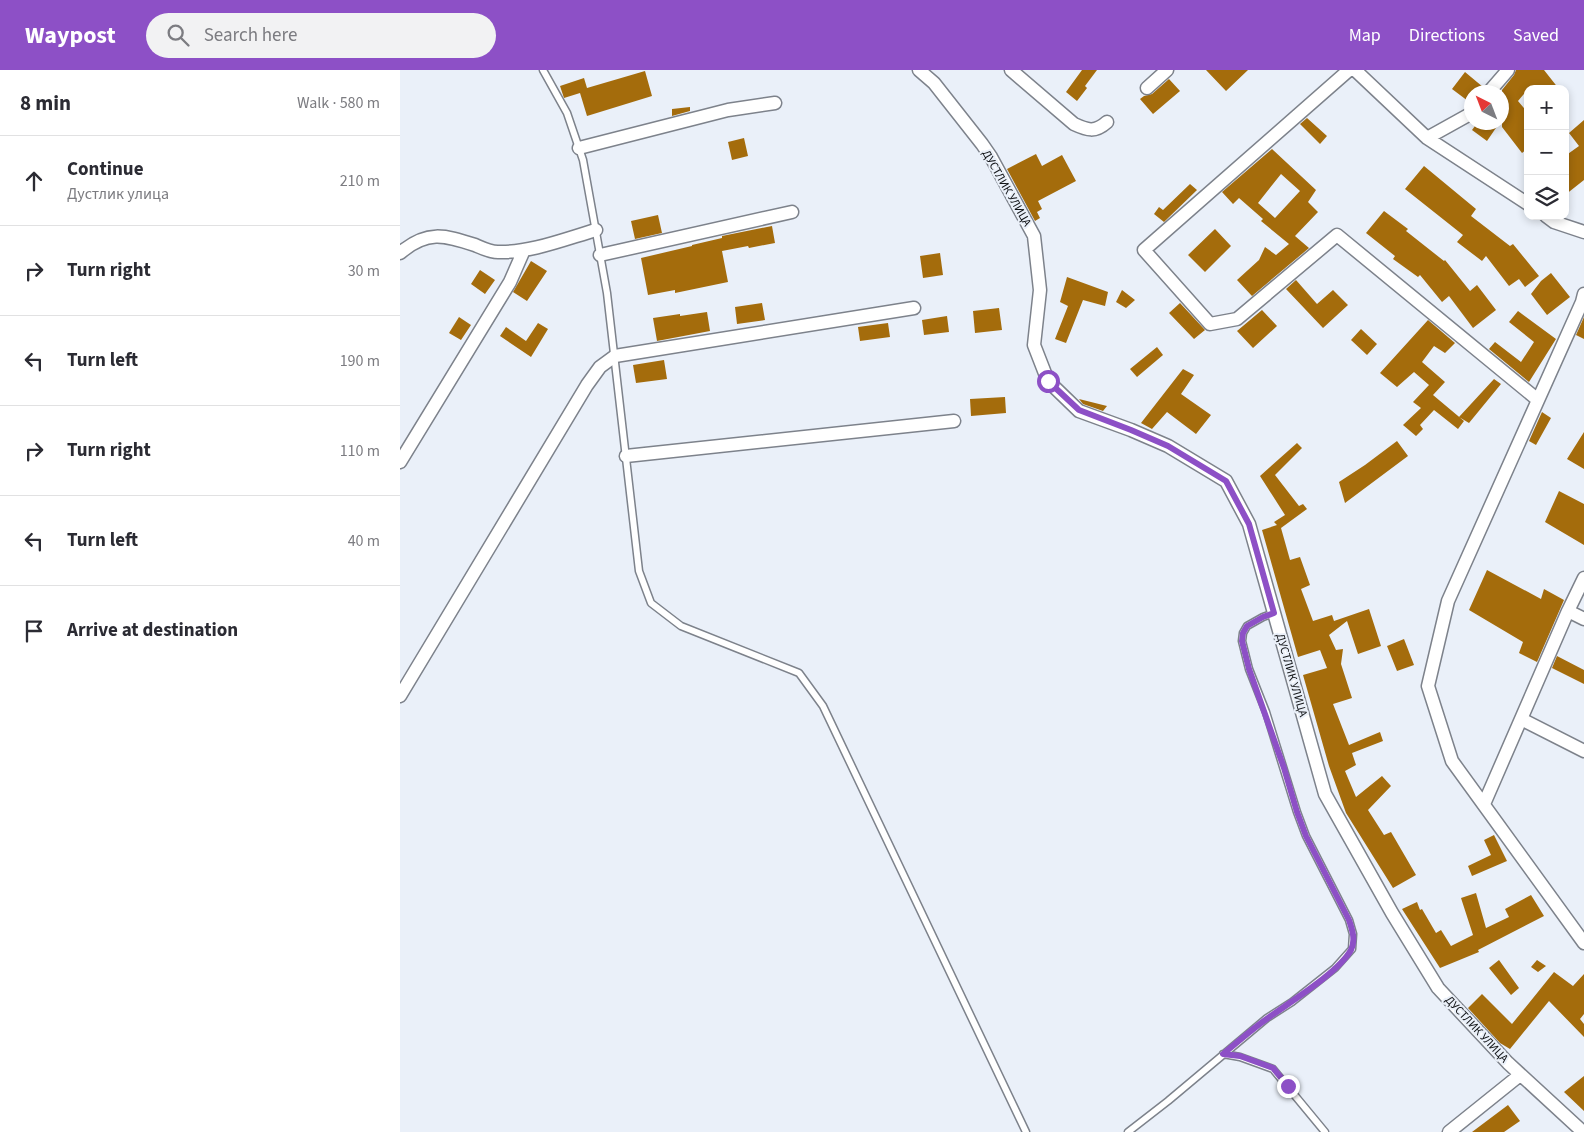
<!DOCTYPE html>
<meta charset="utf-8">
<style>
body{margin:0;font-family:"Source Sans 3",sans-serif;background:#f2f2f3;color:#2b2b33}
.controls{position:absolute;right:15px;top:15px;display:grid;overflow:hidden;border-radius:10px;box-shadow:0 2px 8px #0003}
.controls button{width:45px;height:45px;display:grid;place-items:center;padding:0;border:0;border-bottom:1px solid #e1e1e2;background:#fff;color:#2b2b33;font:25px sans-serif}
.compass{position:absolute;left:1064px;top:15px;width:45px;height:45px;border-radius:50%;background:#fff;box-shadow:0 2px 8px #0003;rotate:318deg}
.stop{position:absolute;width:15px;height:15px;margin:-11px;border:4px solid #8d50c6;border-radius:50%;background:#fff}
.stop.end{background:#8d50c6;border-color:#fff;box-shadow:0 1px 5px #0008}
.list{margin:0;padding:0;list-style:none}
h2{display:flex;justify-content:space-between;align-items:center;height:65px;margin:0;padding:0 20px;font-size:21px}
h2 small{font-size:16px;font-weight:400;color:#7c7c81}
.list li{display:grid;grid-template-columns:32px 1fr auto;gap:15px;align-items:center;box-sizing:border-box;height:90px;padding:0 20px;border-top:1px solid #e1e1e2}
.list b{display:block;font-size:19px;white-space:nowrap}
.list p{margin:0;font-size:16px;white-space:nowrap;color:#7c7c81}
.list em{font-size:16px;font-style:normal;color:#7c7c81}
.icon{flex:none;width:28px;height:28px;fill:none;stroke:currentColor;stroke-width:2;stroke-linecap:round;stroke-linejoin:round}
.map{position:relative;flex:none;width:1184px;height:1062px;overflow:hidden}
header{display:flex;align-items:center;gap:30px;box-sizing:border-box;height:70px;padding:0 25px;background:#8d50c6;color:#fff}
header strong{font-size:24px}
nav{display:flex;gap:28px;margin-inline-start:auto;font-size:18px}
.search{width:350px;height:45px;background:#f2f2f3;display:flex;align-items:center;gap:12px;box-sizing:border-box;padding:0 18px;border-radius:28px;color:#7c7c81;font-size:19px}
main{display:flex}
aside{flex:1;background:#fff}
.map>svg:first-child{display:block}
.building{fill:#a46c0c;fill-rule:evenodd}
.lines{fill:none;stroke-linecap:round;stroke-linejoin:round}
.service-casing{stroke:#7d828b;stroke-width:9}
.minor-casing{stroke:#7d828b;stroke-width:15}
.service{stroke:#fff;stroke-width:6}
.minor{stroke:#fff;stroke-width:12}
.route{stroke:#8d50c6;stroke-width:6}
.labels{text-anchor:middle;stroke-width:4;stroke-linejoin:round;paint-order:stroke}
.street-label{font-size:12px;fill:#101215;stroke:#eaf0f9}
</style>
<header>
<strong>Waypost</strong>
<div class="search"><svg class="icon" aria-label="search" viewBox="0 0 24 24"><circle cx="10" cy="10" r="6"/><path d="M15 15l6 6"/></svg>Search here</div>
<nav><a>Map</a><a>Directions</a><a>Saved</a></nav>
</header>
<main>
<aside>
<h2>8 min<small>Walk · 580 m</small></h2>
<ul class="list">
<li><svg class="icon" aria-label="ahead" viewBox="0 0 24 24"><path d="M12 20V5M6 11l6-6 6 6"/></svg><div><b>Continue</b><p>Дустлик улица</p></div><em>210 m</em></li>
<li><svg class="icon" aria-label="right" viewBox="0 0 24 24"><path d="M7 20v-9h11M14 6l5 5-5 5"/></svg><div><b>Turn right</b></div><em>30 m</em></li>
<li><svg class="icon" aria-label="left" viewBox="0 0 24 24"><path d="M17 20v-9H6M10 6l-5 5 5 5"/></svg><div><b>Turn left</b></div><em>190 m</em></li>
<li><svg class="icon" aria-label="right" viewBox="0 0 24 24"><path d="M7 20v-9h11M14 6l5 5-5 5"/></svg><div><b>Turn right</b></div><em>110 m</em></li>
<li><svg class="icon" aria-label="left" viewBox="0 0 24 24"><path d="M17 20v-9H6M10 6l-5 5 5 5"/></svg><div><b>Turn left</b></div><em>40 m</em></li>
<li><svg class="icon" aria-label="arrive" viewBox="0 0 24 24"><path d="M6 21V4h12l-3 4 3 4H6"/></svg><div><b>Arrive at destination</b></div></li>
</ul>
</aside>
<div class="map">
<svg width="1184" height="1062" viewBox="0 0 1184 1062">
<rect width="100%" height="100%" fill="#eaf0f9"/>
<!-- building -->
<path class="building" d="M 682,0 L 697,0 L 685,16 L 687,18 L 677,31 L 666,22 Z
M 806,0 L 848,0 L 826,21 Z
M 1116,0 L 1144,0 L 1159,19 L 1128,19 L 1118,31 L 1128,43 L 1128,78 L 1122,83 L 1102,57 L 1102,20 L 1114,5 Z
M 245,1 L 252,26 L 187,46 L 180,23 L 164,28 L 160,16 L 184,8 L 187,18 Z
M 1065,2 L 1083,17 L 1081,22 L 1072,22 L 1072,34 L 1052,19 Z
M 769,9 L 780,21 L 753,44 L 740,29 L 744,26 L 752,24 Z
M 290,37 L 290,41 L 272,46 L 272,39 Z
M 907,48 L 927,66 L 920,74 L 900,54 Z
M 1184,50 L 1184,110 L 1165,125 L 1165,86 L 1179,76 L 1169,63 Z
M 1078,52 L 1100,52 L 1087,71 L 1072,60 Z
M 344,68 L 348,86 L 332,90 L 328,72 Z
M 872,79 L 916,120 L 908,132 L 918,142 L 895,166 L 909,178 L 852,226 L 837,210 L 859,190 L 865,177 L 876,185 L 889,174 L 861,151 L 863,149 L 839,128 L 833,134 L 822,122 ZM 881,104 L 900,121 L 875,148 L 858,133 Z
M 636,84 L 642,96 L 662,85 L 676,111 L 638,131 L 642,139 L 637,142 L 640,148 L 635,151 L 607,99 Z
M 1024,96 L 1076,139 L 1071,146 L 1110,176 L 1113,174 L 1139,206 L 1125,217 L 1119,209 L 1109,216 L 1086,186 L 1082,191 L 1057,172 L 1063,165 L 1005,119 Z
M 790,114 L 797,120 L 764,152 L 754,144 L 759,137 L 763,140 Z
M 984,141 L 1008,159 L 1006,161 L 1044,191 L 1045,190 L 1070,221 L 1077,215 L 1096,240 L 1073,258 L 1049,226 L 1042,232 L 1020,205 L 1018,207 L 993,189 L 995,186 L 966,163 Z
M 258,145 L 262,163 L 235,169 L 231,151 Z
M 372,156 L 375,173 L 349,178 L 348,176 L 322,181 L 328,212 L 275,223 L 275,220 L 248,225 L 241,188 L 292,176 L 292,175 L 322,168 L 322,166 Z
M 815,159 L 831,176 L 805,202 L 788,185 Z
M 540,183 L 543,205 L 523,208 L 520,186 Z
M 131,191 L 147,201 L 127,231 L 113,222 Z
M 80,200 L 95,210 L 85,224 L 71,214 Z
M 1151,203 L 1170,227 L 1147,245 L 1131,224 L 1141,211 Z
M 667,207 L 708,222 L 705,236 L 683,230 L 666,273 L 655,269 L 668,236 L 660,232 Z
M 896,210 L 917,234 L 933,220 L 948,235 L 923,258 L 886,219 Z
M 722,220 L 735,230 L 726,238 L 716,232 Z
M 362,233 L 365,250 L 337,254 L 335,237 Z
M 780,233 L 805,260 L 794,269 L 769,243 Z
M 599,238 L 602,260 L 575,263 L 573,241 Z
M 862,240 L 877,256 L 853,278 L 837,261 Z
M 1118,241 L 1156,269 L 1129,312 L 1089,279 L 1095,272 L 1121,292 L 1134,272 L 1109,252 Z
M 307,242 L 310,261 L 257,271 L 253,248 L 280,244 L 280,246 Z
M 547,246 L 549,262 L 524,265 L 522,250 Z
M 59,247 L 71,255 L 61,270 L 49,263 Z
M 1184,247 L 1184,269 L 1176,265 Z
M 1028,250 L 1055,273 L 1045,283 L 1034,276 L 1022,292 L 1045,312 L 1033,325 L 1064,351 L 1058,359 L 1034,340 L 1020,355 L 1023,359 L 1016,366 L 1003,355 L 1021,338 L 1013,332 L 1029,315 L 1014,302 L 997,317 L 980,303 Z
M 138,253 L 148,259 L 131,287 L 100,266 L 106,257 L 126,271 Z
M 488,253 L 490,267 L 460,271 L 458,257 Z
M 961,259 L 977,274 L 967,285 L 951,270 Z
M 757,277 L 763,285 L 737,307 L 730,299 Z
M 264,290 L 267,309 L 236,313 L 233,295 Z
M 783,299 L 794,305 L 781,324 L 811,345 L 796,364 L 767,342 L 752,359 L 741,353 Z
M 1094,309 L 1101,314 L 1069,353 L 1059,347 Z
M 605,327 L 606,343 L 571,346 L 570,329 Z
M 679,329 L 707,336 L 703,341 L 683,334 Z
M 1142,342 L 1151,348 L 1136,375 L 1129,371 Z
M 1184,362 L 1184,399 L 1167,389 Z
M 997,371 L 1008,386 L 945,433 L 939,412 L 965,395 Z
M 897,373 L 902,378 L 875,405 L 899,436 L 903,434 L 907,439 L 881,458 L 890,490 L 900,487 L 910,515 L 901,519 L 913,551 L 932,545 L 934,551 L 969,539 L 981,576 L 958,584 L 947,551 L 929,565 L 936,580 L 943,579 L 941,594 L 952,628 L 933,634 L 949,675 L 980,662 L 983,671 L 952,683 L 956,695 L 945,701 L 956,727 L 982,706 L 991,716 L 968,740 L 984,765 L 991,762 L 1016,805 L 993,818 L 946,743 L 929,696 L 903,605 L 927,598 L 920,580 L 898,587 L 862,460 L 877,455 L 874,452 L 885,445 L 860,406 Z
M 1159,421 L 1184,434 L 1184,475 L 1145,452 Z
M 1087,500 L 1141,529 L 1144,519 L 1164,530 L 1137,592 L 1119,583 L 1123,572 L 1069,540 Z
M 1004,569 L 1014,595 L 997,601 L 987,576 Z
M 1157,586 L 1184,600 L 1184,614 L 1152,598 Z
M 1094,765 L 1107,791 L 1072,806 L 1068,796 L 1091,785 L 1084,770 Z
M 1076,823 L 1086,858 L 1109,847 L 1105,839 L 1131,825 L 1144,846 L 1078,880 L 1079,882 L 1040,898 L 1002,839 L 1017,832 L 1020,840 L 1022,839 L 1036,863 L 1041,860 L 1051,876 L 1073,865 L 1061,828 Z
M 1099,890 L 1119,918 L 1111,925 L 1089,898 Z
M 1137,890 L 1146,896 L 1138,902 L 1131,897 Z
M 1154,902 L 1173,916 L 1184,904 L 1184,944 L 1180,949 L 1184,954 L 1184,967 L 1149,931 L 1110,979 L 1100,973 L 1068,938 L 1082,924 L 1112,954 Z
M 1184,1006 L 1184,1041 L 1164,1022 Z
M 1108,1035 L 1120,1051 L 1104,1062 L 1072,1062 Z"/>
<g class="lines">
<defs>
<path id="service" d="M 143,0 L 167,43 L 183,90 L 207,223 L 239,501 L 251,533 L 281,556 L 399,603 L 423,636 L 626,1062
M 823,984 L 840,987 L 873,999 L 925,1062
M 728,1062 L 768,1031 L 867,948 L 892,932 L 935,898 L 952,879 L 953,864 L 949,850 L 906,766 L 897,742 L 866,642 L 849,599 L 842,571 L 843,563 L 847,556 L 863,547 L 874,543"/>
<path id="minor" d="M 519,0 L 534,13 L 582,74 L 591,87 L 634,166 L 640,220 L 634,275 L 648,311 L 679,341 L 731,360 L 768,376 L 826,411 L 849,454 L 925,724 L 992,843 L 1038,918 L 1108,993 L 1183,1062
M 611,0 L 674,54 C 687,60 695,63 707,52
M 949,0 L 744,180 L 810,254 L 837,249 L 937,165 L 1138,330
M 955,0 L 1027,68 L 1128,134
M 747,18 L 767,0
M 1089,22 L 1108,0
M 1027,68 L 1072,43
M 179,78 L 328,40 L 375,33
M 1146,146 L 1154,152 L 1184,162
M 0,183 C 27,160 44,165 75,175 C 82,178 90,182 98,182 C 130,183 165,169 196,160
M 200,185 L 392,142
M 1184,224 L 1182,232 L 1048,531 L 1028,616 L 1052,691 L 1184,873
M 226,386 L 554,351
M 0,392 L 110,212 L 124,180
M 1184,508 L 1168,541 L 1184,549
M 0,626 L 187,315 L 200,297 L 215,286 L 514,238
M 1121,649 L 1184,681
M 1084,734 L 1168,541
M 1049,1062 L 1120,1005"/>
</defs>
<!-- service casing -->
<use href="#service" class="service-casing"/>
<!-- minor casing -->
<use href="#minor" class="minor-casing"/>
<!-- service -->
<use href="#service" class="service"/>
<!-- minor -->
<use href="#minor" class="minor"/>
</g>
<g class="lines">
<!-- route -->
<path class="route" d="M 648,311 L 679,340 L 731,360 L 768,376 L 826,411 L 849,454 L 874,543 L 863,547 L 847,556 L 843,563 L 842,571 L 849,599 L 884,698 L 897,742 L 906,766 L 949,850 C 952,859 956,870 951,880 C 938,903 890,932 868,948 C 852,959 838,972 823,984 L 840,986 L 873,998 L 888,1016"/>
</g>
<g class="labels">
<!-- street labels -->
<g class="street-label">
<text transform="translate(607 118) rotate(60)" y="4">ДУСТЛИК УЛИЦА</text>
<text transform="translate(892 605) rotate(74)" y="4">ДУСТЛИК УЛИЦА</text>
<text transform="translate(1077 959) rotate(47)" y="4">ДУСТЛИК УЛИЦА</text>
</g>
</g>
</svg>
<div class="controls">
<button>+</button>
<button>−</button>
<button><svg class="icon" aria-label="layers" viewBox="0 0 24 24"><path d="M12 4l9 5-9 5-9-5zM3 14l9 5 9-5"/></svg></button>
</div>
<svg class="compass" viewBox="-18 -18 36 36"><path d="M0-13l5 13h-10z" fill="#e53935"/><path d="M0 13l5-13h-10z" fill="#7c7c81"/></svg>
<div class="stop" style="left:648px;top:311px"></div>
<div class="stop end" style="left:888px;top:1016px"></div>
</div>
</main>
